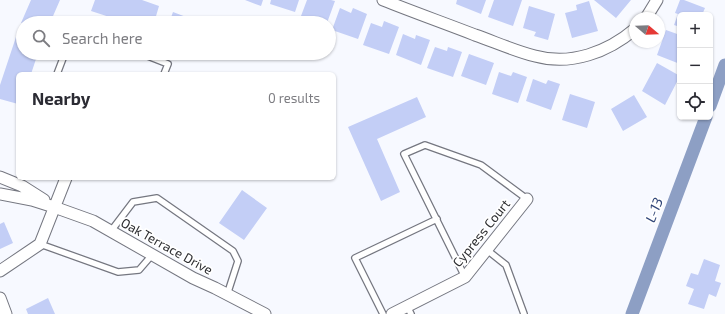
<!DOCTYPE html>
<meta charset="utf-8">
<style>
body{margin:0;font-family:"Exo 2",sans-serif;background:#f7f7f7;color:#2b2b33}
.controls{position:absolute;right:12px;top:12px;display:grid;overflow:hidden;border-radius:6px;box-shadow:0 1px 3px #0004}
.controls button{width:36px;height:36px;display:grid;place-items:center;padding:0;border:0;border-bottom:1px solid #e1e1e2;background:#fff;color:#2b2b33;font:20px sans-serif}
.compass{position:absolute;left:629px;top:12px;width:36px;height:36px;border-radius:50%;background:#fff;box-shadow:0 1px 3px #0004;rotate:109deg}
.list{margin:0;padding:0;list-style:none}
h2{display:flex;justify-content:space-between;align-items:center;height:52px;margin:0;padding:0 16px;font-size:17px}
h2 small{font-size:13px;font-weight:400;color:#7c7c81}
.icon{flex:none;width:22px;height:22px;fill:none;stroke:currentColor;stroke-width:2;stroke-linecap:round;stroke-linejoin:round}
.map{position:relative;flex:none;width:725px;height:314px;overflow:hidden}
.search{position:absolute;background:#fff;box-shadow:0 1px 3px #0004;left:16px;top:16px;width:320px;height:44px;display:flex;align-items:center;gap:10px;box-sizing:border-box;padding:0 14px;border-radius:22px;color:#7c7c81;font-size:15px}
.panel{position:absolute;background:#fff;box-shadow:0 1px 3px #0004;left:16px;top:72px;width:320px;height:108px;border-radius:6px}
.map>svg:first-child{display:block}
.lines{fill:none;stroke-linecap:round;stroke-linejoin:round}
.canal{stroke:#8d9fc4;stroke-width:13}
.building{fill:#c3cef6}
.service-casing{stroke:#757780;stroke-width:8}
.minor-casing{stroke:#757780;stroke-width:13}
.service{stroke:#fff;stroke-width:5.5}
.minor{stroke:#fff;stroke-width:11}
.labels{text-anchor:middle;stroke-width:3.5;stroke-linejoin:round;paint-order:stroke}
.street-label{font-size:13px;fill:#2c2d30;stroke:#fff}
.water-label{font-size:14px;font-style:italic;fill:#314678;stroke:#fff}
</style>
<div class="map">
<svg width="725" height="314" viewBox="0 0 725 314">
<rect width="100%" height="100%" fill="#f7f9ff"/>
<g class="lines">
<!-- canal -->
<path class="canal" d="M 710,106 L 725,65
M 632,314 L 706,117"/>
</g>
<!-- building -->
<path class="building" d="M 31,0 L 60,0 L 50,23 L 21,23 Z
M 95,0 L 142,0 L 159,6 L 154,23 L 128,23 L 91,11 Z
M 245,0 L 263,0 L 261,6 Z
M 271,0 L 299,0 L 295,12 L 270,4 Z
M 307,0 L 331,0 L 335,1 L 327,23 L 321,23 L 301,16 Z
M 457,0 L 486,0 L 481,14 L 456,4 Z
M 494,0 L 522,0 L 513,26 L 488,17 Z
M 594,0 L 631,0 L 616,18 Z
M 680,0 L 684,0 L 705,8 L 702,15 L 680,15 L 680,27 L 674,25 L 678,14 L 675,13 Z
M 589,1 L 598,31 L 572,38 L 565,13 L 577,10 L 576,5 Z
M 529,6 L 555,14 L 548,40 L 534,36 L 536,32 L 523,28 Z
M 340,8 L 351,13 L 353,8 L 367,14 L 358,39 L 332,30 Z
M 173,12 L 202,23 L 169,23 Z
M 384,21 L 399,27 L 389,54 L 363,45 L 371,23 L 382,27 Z
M 666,30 L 680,35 L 680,64 L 657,55 Z
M 403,34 L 415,39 L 416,35 L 430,40 L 421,65 L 396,55 Z
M 16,37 L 23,39 L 23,53 L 38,53 L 31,74 L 18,74 L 18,104 L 0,99 L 0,85 Z
M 435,47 L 447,51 L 448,47 L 462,52 L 453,77 L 427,68 Z
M 205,53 L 226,53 L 223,60 Z
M 469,54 L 494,63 L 486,85 L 461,76 Z
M 657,63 L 680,76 L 665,105 L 642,91 Z
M 499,72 L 511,76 L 513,72 L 527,77 L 518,103 L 492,94 Z
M 533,79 L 546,84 L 548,80 L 560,84 L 551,110 L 526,101 Z
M 570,94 L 595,102 L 587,128 L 562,120 Z
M 634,95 L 647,117 L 623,131 L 611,109 Z
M 417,97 L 426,117 L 377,139 L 400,192 L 381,201 L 348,127 Z
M 242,190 L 267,208 L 244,240 L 219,223 Z
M 4,222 L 13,243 L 0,249 L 0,224 Z
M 704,259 L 720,265 L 715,281 L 721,283 L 716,297 L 709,294 L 704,309 L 688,304 L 694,289 L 686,286 L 691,273 L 698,275 Z
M 48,298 L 55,314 L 28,314 L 26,309 Z"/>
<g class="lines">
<defs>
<path id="service" d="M 140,53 L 168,64 L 164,74
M 57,74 L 65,53
M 111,231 L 133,202 L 157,198 L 233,251 L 238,261 L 227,295
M 40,244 L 118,272 L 139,270 L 152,255
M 487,250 L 506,265 L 524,314
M 465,277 L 404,154 L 425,145 L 481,165 L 527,199
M 407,306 L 411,314
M 383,314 L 355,258 L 437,219"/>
<path id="minor" d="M 383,0 C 413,12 444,23 475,35 C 495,42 515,51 535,56 C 571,66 608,52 635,29
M 646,18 L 657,0
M 0,177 L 22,186 L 44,200
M 0,194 L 32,200 L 54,207 L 93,221 L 193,278 L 215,288 L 265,314
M 0,271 L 40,244 L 66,178
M 0,298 L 6,314
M 392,314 L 465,277 L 527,199"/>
</defs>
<!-- service casing -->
<use href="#service" class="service-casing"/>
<!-- minor casing -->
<use href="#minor" class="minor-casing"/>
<!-- service -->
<use href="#service" class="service"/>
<!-- minor -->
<use href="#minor" class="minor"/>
</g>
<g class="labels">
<!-- street labels -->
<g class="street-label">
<text transform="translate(481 233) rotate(-51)" y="5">Cypress Court</text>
<text transform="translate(167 246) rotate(29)" y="5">Oak Terrace Drive</text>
</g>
<!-- water labels -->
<g class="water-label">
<text transform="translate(654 210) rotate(-69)" y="5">L-13</text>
</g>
</g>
</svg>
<div class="controls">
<button>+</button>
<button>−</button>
<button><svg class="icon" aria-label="locate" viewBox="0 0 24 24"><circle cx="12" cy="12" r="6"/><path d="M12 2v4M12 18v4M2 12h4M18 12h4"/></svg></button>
</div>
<svg class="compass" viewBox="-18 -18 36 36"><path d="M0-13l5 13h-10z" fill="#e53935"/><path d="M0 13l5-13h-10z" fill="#7c7c81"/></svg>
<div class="search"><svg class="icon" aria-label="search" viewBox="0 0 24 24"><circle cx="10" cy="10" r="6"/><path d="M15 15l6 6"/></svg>Search here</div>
<section class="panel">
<h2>Nearby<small>0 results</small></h2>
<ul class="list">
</ul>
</section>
</div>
